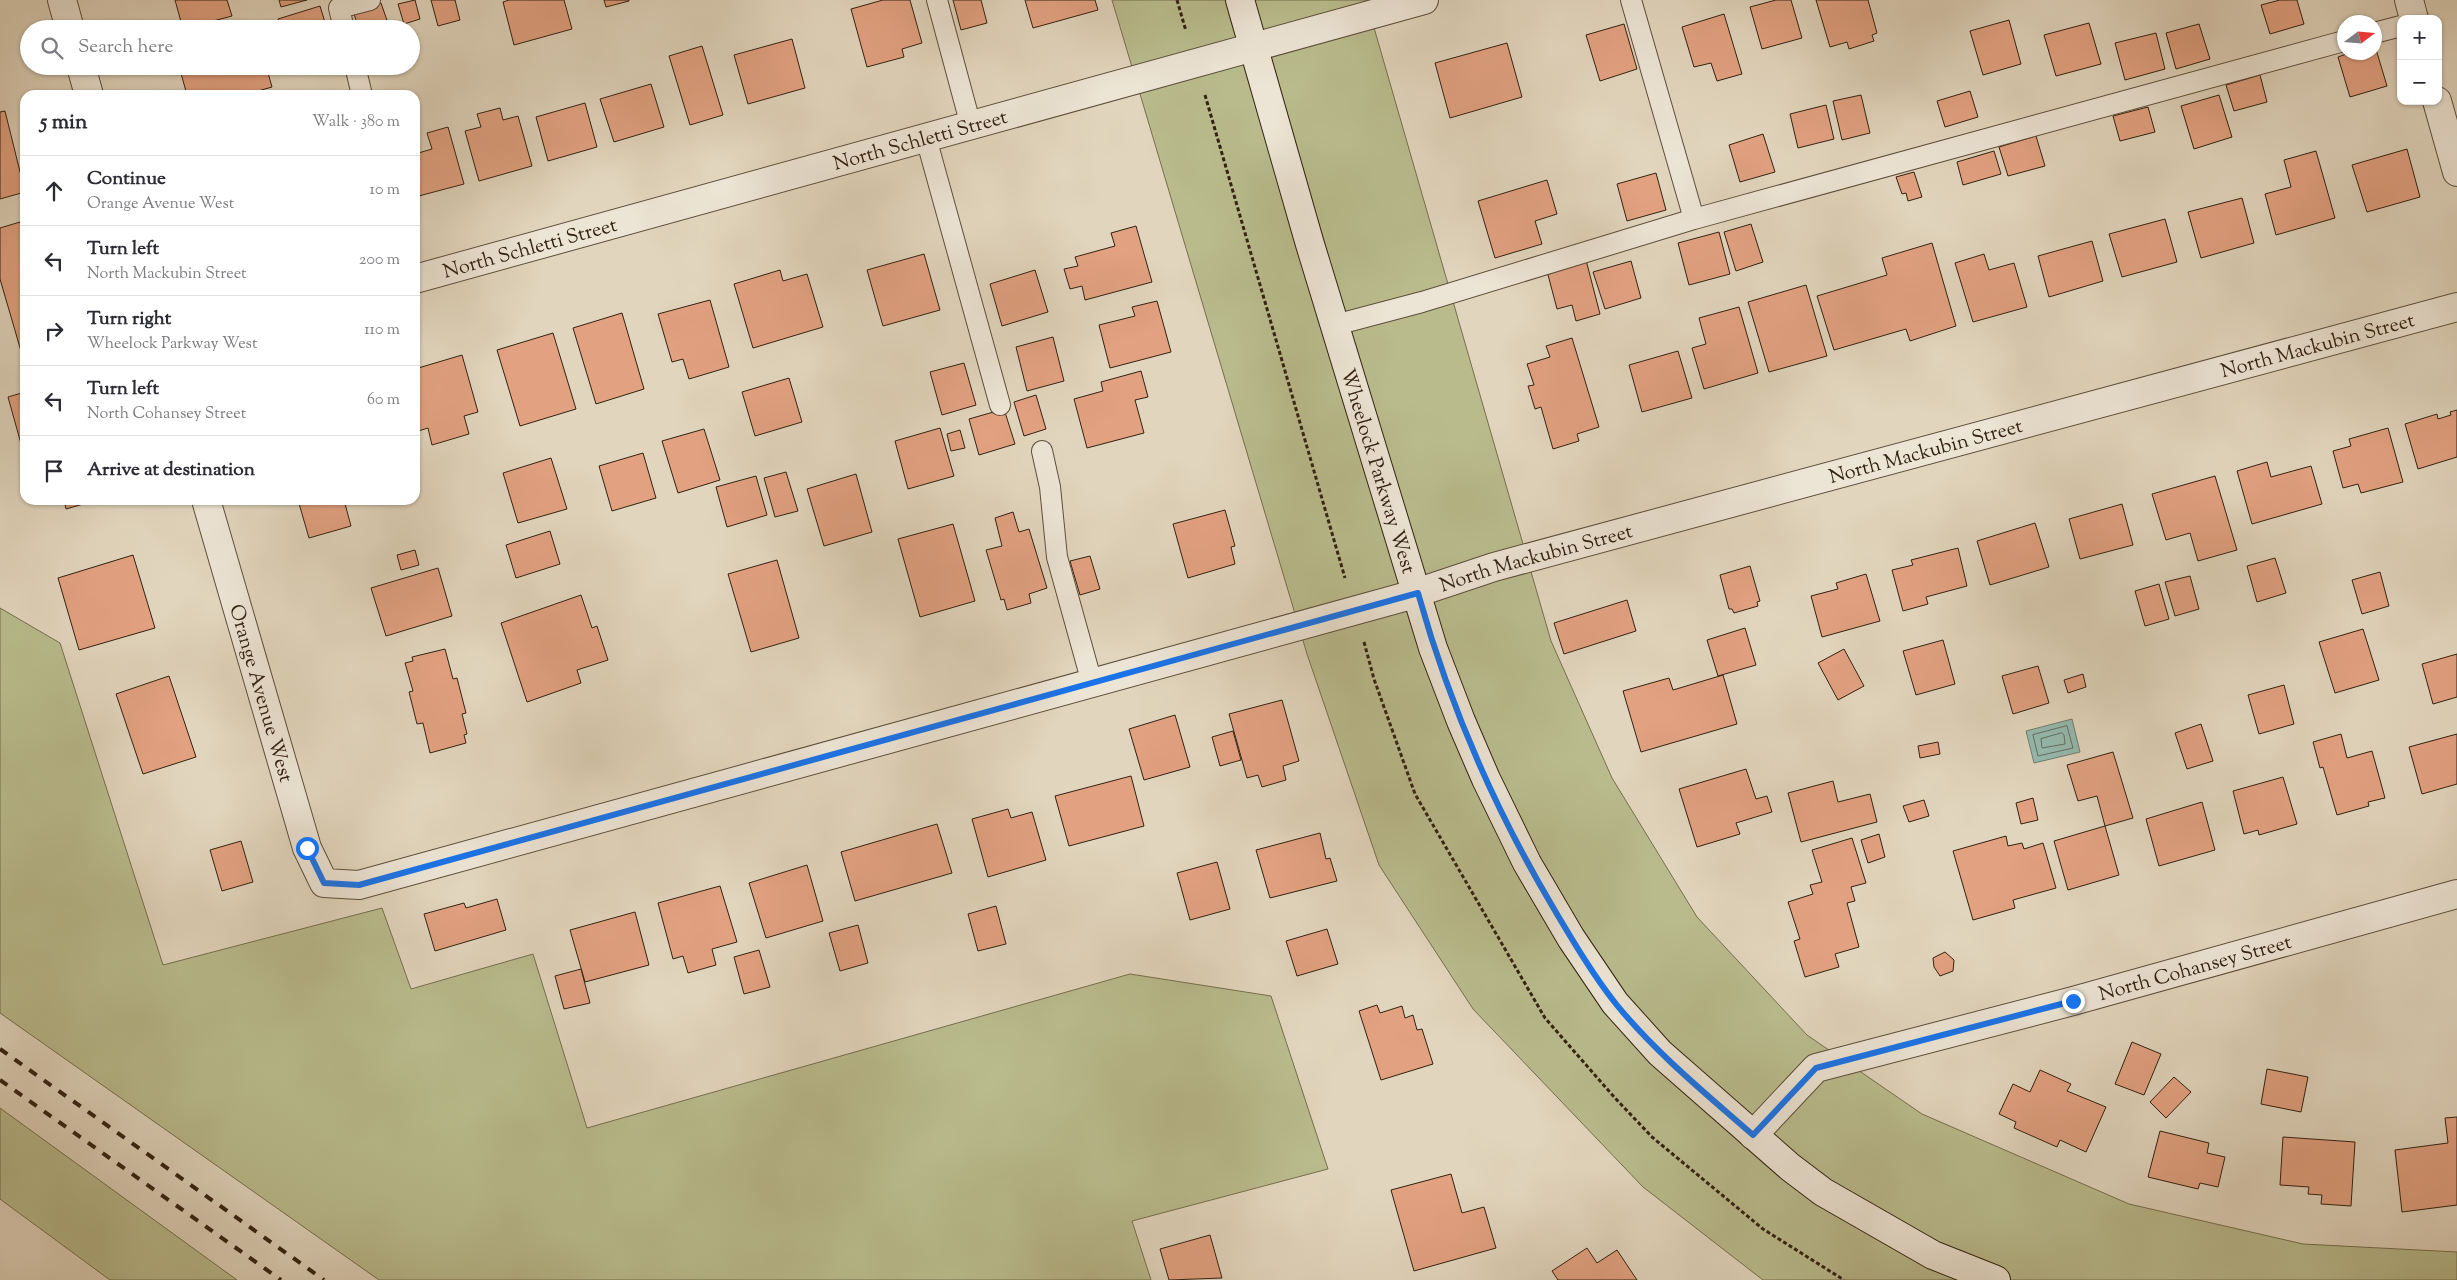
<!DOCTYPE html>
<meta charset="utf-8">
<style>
body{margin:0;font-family:"Sorts Mill Goudy",serif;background:#f7f7f7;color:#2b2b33}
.controls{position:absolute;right:15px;top:15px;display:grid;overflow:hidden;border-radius:10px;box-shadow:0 1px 4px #0004}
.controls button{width:45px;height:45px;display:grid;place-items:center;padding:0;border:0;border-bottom:1px solid #e1e1e2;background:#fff;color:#2b2b33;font:25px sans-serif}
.compass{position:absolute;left:2337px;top:15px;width:45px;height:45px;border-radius:50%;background:#fff;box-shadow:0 1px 4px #0004;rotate:74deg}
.stop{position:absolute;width:15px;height:15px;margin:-11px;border:4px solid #1a73e8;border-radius:50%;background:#fff}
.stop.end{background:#1a73e8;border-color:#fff;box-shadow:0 1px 5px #0008}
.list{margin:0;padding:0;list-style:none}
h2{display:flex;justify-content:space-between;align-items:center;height:65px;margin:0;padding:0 20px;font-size:21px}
h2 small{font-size:16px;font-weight:400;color:#7c7c81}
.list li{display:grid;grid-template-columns:32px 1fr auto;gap:15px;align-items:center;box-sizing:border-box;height:70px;padding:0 20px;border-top:1px solid #e1e1e2}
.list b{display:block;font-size:19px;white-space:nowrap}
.list p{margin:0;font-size:16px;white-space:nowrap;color:#7c7c81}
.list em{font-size:16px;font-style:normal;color:#7c7c81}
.icon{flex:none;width:28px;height:28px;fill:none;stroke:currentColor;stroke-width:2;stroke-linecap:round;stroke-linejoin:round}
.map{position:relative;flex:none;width:2457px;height:1280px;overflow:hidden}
.search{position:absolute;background:#fff;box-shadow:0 1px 4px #0004;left:20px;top:20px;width:400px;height:55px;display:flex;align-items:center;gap:12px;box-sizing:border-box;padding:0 18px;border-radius:28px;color:#7c7c81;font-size:19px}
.panel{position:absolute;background:#fff;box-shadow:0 1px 4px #0004;left:20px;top:90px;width:400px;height:415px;border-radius:15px}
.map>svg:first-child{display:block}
.green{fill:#b9bb8d;stroke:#766e4e}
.water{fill:#94b9ae;stroke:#6d7c6f}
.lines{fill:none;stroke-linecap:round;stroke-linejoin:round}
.shore{stroke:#636d5f;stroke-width:1}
.building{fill:#e2a181;stroke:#322110}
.lane-casing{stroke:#5e4e3b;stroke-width:22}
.street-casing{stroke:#5e4e3b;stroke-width:30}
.secondary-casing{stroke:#322110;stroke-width:30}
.path{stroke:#322110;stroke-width:3;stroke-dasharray:4 2.5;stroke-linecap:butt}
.lane{stroke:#ece4d4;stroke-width:20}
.street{stroke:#ece4d4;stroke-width:28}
.secondary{stroke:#ece4d4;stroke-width:28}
.rail{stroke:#322110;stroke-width:4;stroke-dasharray:9 9;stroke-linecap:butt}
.route{stroke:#1a73e8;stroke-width:6}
.labels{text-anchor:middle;stroke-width:4.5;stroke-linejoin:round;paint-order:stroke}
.street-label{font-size:20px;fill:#322110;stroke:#ece4d4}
</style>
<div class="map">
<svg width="2457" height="1280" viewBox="0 0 2457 1280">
<rect width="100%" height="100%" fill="#e1d5bd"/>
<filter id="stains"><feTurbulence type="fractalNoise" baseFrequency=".004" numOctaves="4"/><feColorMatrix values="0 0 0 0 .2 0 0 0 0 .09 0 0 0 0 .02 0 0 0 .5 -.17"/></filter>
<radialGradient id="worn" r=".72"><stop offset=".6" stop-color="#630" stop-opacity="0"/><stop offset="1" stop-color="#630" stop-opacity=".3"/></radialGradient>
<!-- green -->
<path class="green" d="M 1112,0 L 1366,0 L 1551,641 L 1612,778 L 1697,917 L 1807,1035 L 1922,1114 L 2129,1204 L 2303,1244 L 2457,1252 L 2457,1280 L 1763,1280 L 1643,1187 L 1473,1009 L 1379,865 L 1307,654 Z
M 0,608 L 60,643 L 163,965 L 382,908 L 411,989 L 533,954 L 587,1128 L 1130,974 L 1271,996 L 1328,1169 L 1132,1221 L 1151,1280 L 379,1280 L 0,1013 Z
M 0,1108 L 237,1280 L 110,1280 L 0,1199 Z"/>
<!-- water -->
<path class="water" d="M 2072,719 L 2080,752 L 2034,763 L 2026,731 Z"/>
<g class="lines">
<!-- shore -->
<path class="shore" d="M 2067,726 L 2073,748 L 2038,756 L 2033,735 Z
M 2062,733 L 2064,735 L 2065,744 L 2042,748 L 2041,739 Z"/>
</g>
<!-- building -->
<path class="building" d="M 175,0 L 227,0 L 232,16 L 183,29 Z
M 279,0 L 307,0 L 281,7 Z
M 415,0 L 420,19 L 404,24 L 398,4 Z
M 431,0 L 455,0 L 460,20 L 438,26 Z
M 509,0 L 564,0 L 572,29 L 514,45 L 503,2 Z
M 604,0 L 629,0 L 629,1 L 606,7 Z
M 883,0 L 910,0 L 922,43 L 902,49 L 904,57 L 867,67 L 851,9 Z
M 953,0 L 981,0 L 987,23 L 961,30 Z
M 1025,0 L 1095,0 L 1098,10 L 1033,28 Z
M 1776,0 L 1791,0 L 1802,38 L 1762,49 L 1750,7 Z
M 1816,0 L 1868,0 L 1877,33 L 1872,35 L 1874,41 L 1849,49 L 1847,42 L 1830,47 Z
M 2280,0 L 2297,0 L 2304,24 L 2270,34 L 2261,5 Z
M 381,3 L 390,29 L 359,29 L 353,11 Z
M 320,6 L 327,29 L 281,29 L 278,19 Z
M 1724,14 L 1742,74 L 1717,81 L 1711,63 L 1694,67 L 1682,27 Z
M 2009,20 L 2021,64 L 1983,75 L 1970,31 Z
M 2089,23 L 2101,64 L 2056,76 L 2044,35 Z
M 1624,24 L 1637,69 L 1600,81 L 1586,35 Z
M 2199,24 L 2210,59 L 2176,69 L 2166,33 Z
M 2156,33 L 2165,69 L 2125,80 L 2115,43 Z
M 792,39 L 805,88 L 748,104 L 734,55 Z
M 1507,43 L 1522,97 L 1450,118 L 1435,63 Z
M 702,46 L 723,115 L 690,125 L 669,56 Z
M 2375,46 L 2387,86 L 2350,97 L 2338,57 L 2352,52 L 2374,52 Z
M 179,66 L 266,66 L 272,87 L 244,95 L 187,95 Z
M 2260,75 L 2267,102 L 2234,111 L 2226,85 Z
M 651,84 L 664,127 L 614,142 L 600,99 Z
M 1970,91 L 1978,117 L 1945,127 L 1937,101 Z
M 1861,95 L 1870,133 L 1842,140 L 1833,101 Z
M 2219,95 L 2232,137 L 2194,149 L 2181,106 Z
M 585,103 L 597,147 L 548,161 L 536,117 Z
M 1826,105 L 1834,139 L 1798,148 L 1790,114 Z
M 2148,107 L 2155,132 L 2120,141 L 2113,116 Z
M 500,108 L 503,120 L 518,116 L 532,166 L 479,181 L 465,131 L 481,127 L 477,114 Z
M 5,111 L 25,192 L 0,199 L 0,112 Z
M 448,127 L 464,184 L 415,197 L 415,154 L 432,149 L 427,133 Z
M 1763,134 L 1775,172 L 1740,182 L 1729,145 Z
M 2036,136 L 2045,166 L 2008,176 L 1999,147 Z
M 2407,149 L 2420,197 L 2367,212 L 2352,165 Z
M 1994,151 L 2001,174 L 1963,185 L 1957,162 Z
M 2316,151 L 2335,218 L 2276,235 L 2265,194 L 2291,187 L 2284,160 Z
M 1914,172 L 1922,197 L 1908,201 L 1906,193 L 1902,194 L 1896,177 Z
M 1656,173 L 1666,210 L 1627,221 L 1617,184 Z
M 1547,180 L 1557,214 L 1535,221 L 1542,244 L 1495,258 L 1478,201 Z
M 2242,198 L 2254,243 L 2201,258 L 2188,212 Z
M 2165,219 L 2177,262 L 2122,277 L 2109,234 Z
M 20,222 L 25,239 L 25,358 L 23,358 L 0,279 L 0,228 Z
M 1751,224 L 1763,262 L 1736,271 L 1724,232 Z
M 1136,226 L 1152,282 L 1085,300 L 1082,286 L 1070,289 L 1064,269 L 1078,266 L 1075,257 L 1115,246 L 1111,233 Z
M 1719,232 L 1730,274 L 1689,285 L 1678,243 Z
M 2092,241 L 2103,281 L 2049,297 L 2038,256 Z
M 1932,243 L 1956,326 L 1910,341 L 1906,329 L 1834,350 L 1817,296 L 1887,275 L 1882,258 Z
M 924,254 L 940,310 L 883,326 L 867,270 Z
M 1984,254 L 1989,270 L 2014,263 L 2027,307 L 1973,322 L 1955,263 Z
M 1586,260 L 1600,314 L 1576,321 L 1572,305 L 1557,309 L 1547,271 Z
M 1631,261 L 1641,298 L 1605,309 L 1593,272 Z
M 780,270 L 783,281 L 807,274 L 823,327 L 753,348 L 734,284 Z
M 1035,270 L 1048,312 L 1002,326 L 990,284 Z
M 1806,285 L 1827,356 L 1769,372 L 1748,302 Z
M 710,300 L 729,367 L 689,379 L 683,359 L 672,362 L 658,314 Z
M 1157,301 L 1171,352 L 1110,368 L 1099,325 L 1135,316 L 1132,307 Z
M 1739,307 L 1758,373 L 1704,389 L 1692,348 L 1706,344 L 1699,318 Z
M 622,313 L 644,389 L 596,404 L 573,328 Z
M 553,333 L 576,409 L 520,426 L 497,350 Z
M 1053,337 L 1064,381 L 1027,391 L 1016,347 Z
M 1572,338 L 1599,427 L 1577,434 L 1579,441 L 1553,449 L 1541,407 L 1535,409 L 1528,386 L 1534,385 L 1527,364 L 1550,357 L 1546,346 Z
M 1678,351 L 1692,398 L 1642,412 L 1629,365 Z
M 462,355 L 478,412 L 464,416 L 469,434 L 432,445 L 428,428 L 415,432 L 415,369 Z
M 964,363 L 976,405 L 942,415 L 930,372 Z
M 1141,371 L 1148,397 L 1135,400 L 1144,433 L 1087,448 L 1074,399 L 1103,391 L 1101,382 Z
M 789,378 L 802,422 L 755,436 L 742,392 Z
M 25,392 L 25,458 L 8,397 Z
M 1036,395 L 1046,429 L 1024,436 L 1014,402 Z
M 1004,409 L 1015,444 L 979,455 L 969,419 Z
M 2457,410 L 2457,457 L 2418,469 L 2405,424 L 2437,414 L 2438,419 L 2451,415 L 2450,412 Z
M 940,428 L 954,476 L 908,489 L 895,441 Z
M 2388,428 L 2403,482 L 2361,493 L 2358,484 L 2343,488 L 2333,451 L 2351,446 L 2349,439 Z
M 704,429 L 720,480 L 678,493 L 662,441 Z
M 960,430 L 965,448 L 951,451 L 947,434 Z
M 643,453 L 656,498 L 612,511 L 599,466 Z
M 551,458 L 567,509 L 518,523 L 503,473 Z
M 2267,462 L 2271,477 L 2311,466 L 2322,504 L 2252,524 L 2237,471 Z
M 786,472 L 798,511 L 775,517 L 764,478 Z
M 856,474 L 872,532 L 824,546 L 807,489 Z
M 756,476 L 767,515 L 727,527 L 716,487 Z
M 2215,476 L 2237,550 L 2198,561 L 2190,533 L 2166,540 L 2152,494 Z
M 64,500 L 97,500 L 66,509 Z
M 298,500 L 344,500 L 351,526 L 309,538 Z
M 2122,504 L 2133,545 L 2080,559 L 2069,519 Z
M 1225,510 L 1235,546 L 1231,547 L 1235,564 L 1188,578 L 1173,524 Z
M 1013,512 L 1019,532 L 1029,529 L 1047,588 L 1029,594 L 1031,603 L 1007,610 L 1004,599 L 1001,600 L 986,550 L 1002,546 L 995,518 Z
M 2035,523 L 2049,567 L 1990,585 L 1977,541 Z
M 953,524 L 975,601 L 920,617 L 898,539 Z
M 550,531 L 560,564 L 516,578 L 506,545 Z
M 1958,548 L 1967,586 L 1926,597 L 1928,604 L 1903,611 L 1892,570 L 1913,565 L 1911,560 Z
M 415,550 L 419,565 L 401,570 L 397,555 Z
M 133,555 L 155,628 L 79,650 L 58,578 Z
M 1090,556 L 1100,589 L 1080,595 L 1070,561 Z
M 2275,558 L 2286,593 L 2257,602 L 2247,566 Z
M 777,560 L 799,638 L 751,652 L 728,574 Z
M 1750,566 L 1760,601 L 1757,602 L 1758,606 L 1734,613 L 1732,609 L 1729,609 L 1720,575 Z
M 438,568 L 452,616 L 386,636 L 371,588 Z
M 2380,572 L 2389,606 L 2362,614 L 2352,580 Z
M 1866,574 L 1880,621 L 1822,637 L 1811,596 L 1838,589 L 1836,583 Z
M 2190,576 L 2199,609 L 2175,616 L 2165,582 Z
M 2159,584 L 2169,619 L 2145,626 L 2135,591 Z
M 581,595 L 592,628 L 597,626 L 608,660 L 577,670 L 581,683 L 527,702 L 501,623 Z
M 1627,600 L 1636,631 L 1564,654 L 1554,623 Z
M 1745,628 L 1756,665 L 1718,676 L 1707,640 Z
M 2363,629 L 2379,680 L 2335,693 L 2319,642 Z
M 1943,640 L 1955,684 L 1916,695 L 1903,651 Z
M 445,649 L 453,679 L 457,678 L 466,713 L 462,714 L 467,734 L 464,735 L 466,743 L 430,753 L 423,723 L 417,724 L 409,692 L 413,691 L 405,663 L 413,661 L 412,657 Z
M 1844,649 L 1864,686 L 1838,700 L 1818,663 Z
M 2457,654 L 2457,697 L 2433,704 L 2422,664 Z
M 2038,666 L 2049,703 L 2013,714 L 2002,676 Z
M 2083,674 L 2086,687 L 2068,693 L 2064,680 Z
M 1723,675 L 1737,724 L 1641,752 L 1623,691 L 1669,678 L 1673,690 Z
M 169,676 L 196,757 L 143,774 L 116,694 Z
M 2284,685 L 2294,724 L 2259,734 L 2248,695 Z
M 1282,700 L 1299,761 L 1283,766 L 1286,780 L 1262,787 L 1258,775 L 1247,778 L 1229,714 Z
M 1175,715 L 1190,767 L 1144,780 L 1129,729 Z
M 2201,724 L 2213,761 L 2187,769 L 2175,733 Z
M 1233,731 L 1241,760 L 1220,766 L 1212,737 Z
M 2341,734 L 2347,758 L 2372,751 L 2385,798 L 2368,802 L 2369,806 L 2337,815 L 2323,767 L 2320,768 L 2313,742 Z
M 2457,734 L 2457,784 L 2422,794 L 2409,747 Z
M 1938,742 L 1940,754 L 1920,758 L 1918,746 Z
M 2113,752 L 2133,818 L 2105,826 L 2097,796 L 2078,801 L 2067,765 Z
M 1746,769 L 1756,799 L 1767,796 L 1772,812 L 1736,823 L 1740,834 L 1697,847 L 1679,789 Z
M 1131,776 L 1144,826 L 1069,846 L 1055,796 Z
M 2283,777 L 2297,824 L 2259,835 L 2258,830 L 2244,834 L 2233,791 Z
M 1833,781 L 1838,802 L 1870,794 L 1877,822 L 1801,842 L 1788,793 Z
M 2033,798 L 2038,820 L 2021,824 L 2016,803 Z
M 1924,800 L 1929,816 L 1909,822 L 1903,806 Z
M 2202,802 L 2215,850 L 2159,866 L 2146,819 Z
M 1008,809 L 1011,818 L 1032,812 L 1046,860 L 988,877 L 972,819 Z
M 937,824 L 952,873 L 855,901 L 841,852 Z
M 2105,826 L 2119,875 L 2068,890 L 2054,841 Z
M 1320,833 L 1326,859 L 1330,858 L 1337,881 L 1270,898 L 1256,850 Z
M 1879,834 L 1885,857 L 1868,863 L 1861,840 Z
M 2006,836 L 2008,846 L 2022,843 L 2024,849 L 2043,843 L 2056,888 L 2013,900 L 2015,908 L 1973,920 L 1953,851 Z
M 1852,838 L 1866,883 L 1851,887 L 1855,901 L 1847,903 L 1859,947 L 1835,954 L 1839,967 L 1805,977 L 1794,941 L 1800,939 L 1788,902 L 1813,894 L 1810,885 L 1822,882 L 1812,850 Z
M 241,841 L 253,882 L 222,891 L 210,850 Z
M 1217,862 L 1230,909 L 1190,920 L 1177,873 Z
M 807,865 L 823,921 L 766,938 L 749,883 Z
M 720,886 L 737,942 L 712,949 L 716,965 L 688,973 L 683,956 L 673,959 L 658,903 Z
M 497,899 L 506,930 L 435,951 L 424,914 L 464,903 L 466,908 Z
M 996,906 L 1006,944 L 978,951 L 968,914 Z
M 635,912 L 649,965 L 585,982 L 570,930 Z
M 858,925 L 868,963 L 840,971 L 829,933 Z
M 1327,929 L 1338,964 L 1297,976 L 1286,941 Z
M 759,950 L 770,987 L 744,994 L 734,957 Z
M 1945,952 L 1954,960 L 1953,971 L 1940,976 L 1934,967 L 1933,958 Z
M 581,969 L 590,1003 L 564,1009 L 555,976 Z
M 1377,1005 L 1380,1013 L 1402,1006 L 1405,1018 L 1413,1015 L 1417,1030 L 1422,1029 L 1433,1064 L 1381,1080 L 1359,1011 Z
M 2132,1042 L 2161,1054 L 2144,1095 L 2115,1084 Z
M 2267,1069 L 2308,1077 L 2301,1112 L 2261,1104 Z
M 2040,1070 L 2071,1084 L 2067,1091 L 2106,1107 L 2086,1152 L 2060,1140 L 2057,1147 L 2014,1128 L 2016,1122 L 1999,1114 L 2013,1084 L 2030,1092 Z
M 2174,1077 L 2191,1092 L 2166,1118 L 2150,1102 Z
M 2457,1117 L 2457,1205 L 2402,1212 L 2395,1150 L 2448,1143 L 2445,1118 Z
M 2160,1131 L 2209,1143 L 2207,1153 L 2225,1157 L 2218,1187 L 2200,1183 L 2198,1189 L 2148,1177 Z
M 2283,1137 L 2355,1142 L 2351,1206 L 2321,1204 L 2322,1195 L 2308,1194 L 2309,1187 L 2280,1185 Z
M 1451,1174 L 1462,1213 L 1484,1207 L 1496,1248 L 1414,1271 L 1391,1190 Z
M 1210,1235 L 1222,1278 L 1169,1280 L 1160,1249 Z
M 1587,1248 L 1597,1263 L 1617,1250 L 1637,1280 L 1558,1280 L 1552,1271 Z"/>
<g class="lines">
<defs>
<path id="lane" d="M 937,0 L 971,126
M 1631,0 L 1694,219
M 344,29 L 339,8 L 370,0
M 2374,33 L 2401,26
M 355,66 L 362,95
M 926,138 L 1000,405
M 1335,325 L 1422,302 L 1694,219 L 2344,41
M 1042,451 L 1050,487 L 1057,557 L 1092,683"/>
<g id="street">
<path d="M 62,0 L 70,29"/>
<path d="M 2409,0 L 2414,19"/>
<path d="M 81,66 L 89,95"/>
<path d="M 2437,101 L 2457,172"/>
<path id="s1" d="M 415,279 L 1424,0"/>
<path id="s2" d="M 206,500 L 307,848 L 324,883 L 359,885 L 1404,597 L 1494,567 L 2457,307"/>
<path id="s3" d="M 1753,1135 L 1816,1068 L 2073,1001 L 2457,894"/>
</g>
<g id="secondary">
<path id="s4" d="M 1240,0 L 1309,241 L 1433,648 L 1461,721 L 1486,779 L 1527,863 L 1571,938 L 1615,1003 L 1660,1053 L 1790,1167 L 1823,1192 L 1933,1255 L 1996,1280"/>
</g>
</defs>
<!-- lane casing -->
<use href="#lane" class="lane-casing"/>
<!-- street casing -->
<use href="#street" class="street-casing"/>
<!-- secondary casing -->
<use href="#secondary" class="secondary-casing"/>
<!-- path -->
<path class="path" d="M 1177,0 L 1186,31
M 1205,95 L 1345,578
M 1364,642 L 1374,679 L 1415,794 L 1545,1018 L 1615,1098 L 1652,1137 L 1763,1229 L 1844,1280"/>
<!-- lane -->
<use href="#lane" class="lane"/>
<!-- street -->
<use href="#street" class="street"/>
<!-- secondary -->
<use href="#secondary" class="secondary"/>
<!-- rail -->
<path class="rail" d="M 0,1049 L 324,1280
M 0,1080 L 281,1280"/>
</g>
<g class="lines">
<!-- route -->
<path class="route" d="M 307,848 L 324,883 L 359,885 L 1418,593 C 1449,704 1495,810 1554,909 C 1573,941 1593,975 1616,1004 C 1656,1053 1705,1093 1753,1135 L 1816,1068 L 2073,1001"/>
</g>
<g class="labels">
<!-- street labels -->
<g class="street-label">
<text dy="7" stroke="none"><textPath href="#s1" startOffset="524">North Schletti Street</textPath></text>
<text dy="7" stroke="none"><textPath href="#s1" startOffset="119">North Schletti Street</textPath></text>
<text dy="7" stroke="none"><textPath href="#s2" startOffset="2468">North Mackubin Street</textPath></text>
<text dy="7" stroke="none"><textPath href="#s2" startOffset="2062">North Mackubin Street</textPath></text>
<text dy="7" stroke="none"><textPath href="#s4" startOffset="491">Wheelock Parkway West</textPath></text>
<text dy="7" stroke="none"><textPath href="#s2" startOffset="1658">North Mackubin Street</textPath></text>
<text dy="7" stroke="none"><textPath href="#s2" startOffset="201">Orange Avenue West</textPath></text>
<text dy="7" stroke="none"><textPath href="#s3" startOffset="484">North Cohansey Street</textPath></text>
</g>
</g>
<rect width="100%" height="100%" filter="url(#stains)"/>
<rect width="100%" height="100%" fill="url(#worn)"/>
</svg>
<div class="controls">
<button>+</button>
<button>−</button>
</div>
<svg class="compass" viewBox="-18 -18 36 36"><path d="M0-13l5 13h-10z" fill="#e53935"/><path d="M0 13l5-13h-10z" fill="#7c7c81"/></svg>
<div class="stop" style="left:307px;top:848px"></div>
<div class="stop end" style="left:2073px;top:1001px"></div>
<div class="search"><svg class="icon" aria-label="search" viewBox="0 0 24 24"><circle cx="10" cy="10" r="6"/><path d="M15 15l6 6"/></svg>Search here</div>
<section class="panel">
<h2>5 min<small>Walk · 380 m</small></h2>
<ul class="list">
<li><svg class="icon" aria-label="ahead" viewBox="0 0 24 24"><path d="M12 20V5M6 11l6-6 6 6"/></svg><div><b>Continue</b><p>Orange Avenue West</p></div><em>10 m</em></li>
<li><svg class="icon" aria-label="left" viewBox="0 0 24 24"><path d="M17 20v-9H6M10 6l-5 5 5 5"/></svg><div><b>Turn left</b><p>North Mackubin Street</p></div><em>200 m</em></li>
<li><svg class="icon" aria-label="right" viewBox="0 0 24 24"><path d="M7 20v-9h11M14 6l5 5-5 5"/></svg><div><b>Turn right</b><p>Wheelock Parkway West</p></div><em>110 m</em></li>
<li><svg class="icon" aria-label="left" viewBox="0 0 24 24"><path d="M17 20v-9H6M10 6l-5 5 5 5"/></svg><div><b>Turn left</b><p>North Cohansey Street</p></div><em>60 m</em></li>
<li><svg class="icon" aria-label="arrive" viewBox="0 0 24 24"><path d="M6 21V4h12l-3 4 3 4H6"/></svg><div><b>Arrive at destination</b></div></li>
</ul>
</section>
</div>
